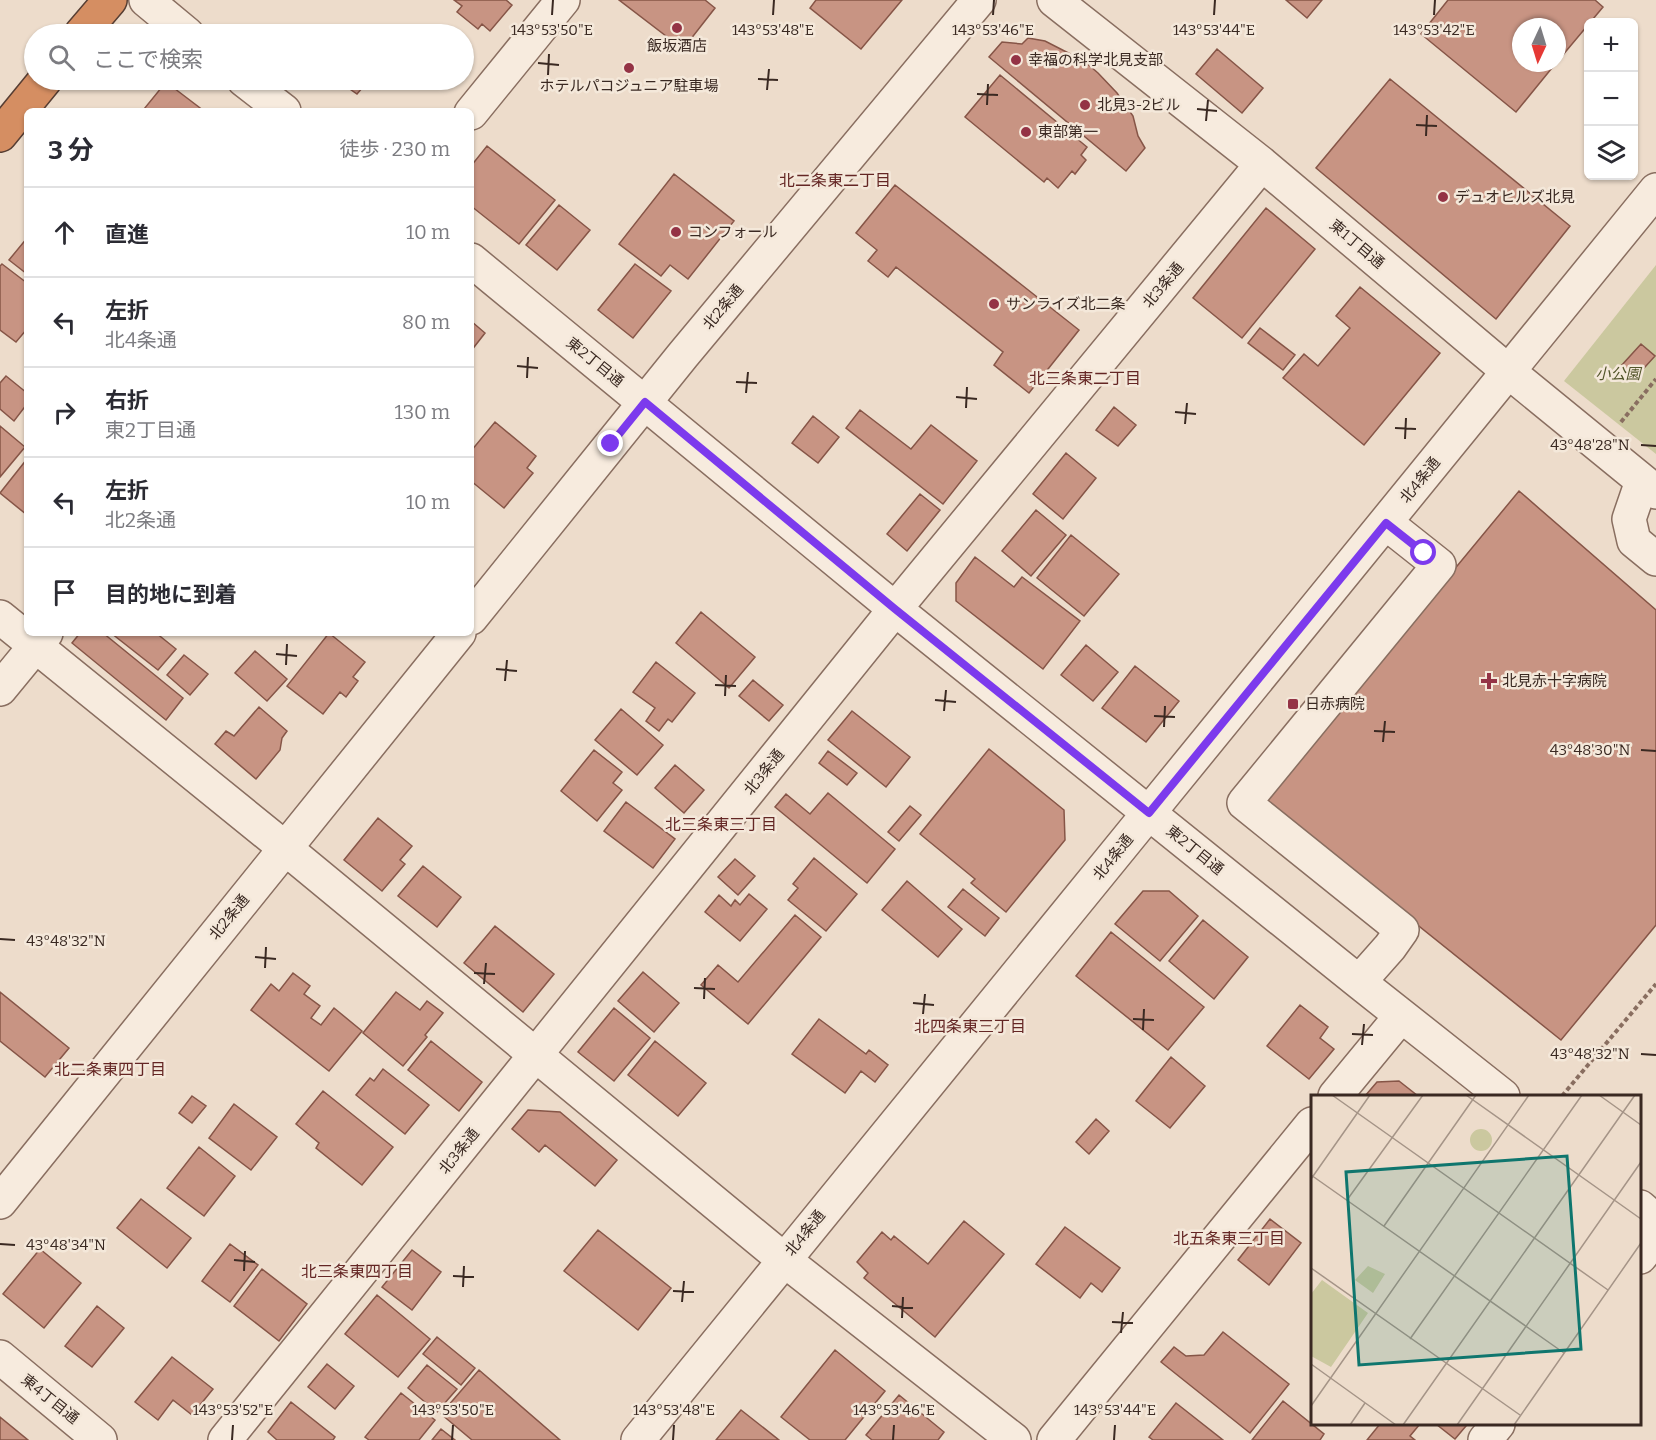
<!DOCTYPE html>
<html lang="ja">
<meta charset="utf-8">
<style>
body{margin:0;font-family:Bitter,"Noto Sans JP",serif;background:#f2f2f3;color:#2b2b33}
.controls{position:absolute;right:18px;top:18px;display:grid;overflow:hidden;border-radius:9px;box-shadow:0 2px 4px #0004}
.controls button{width:54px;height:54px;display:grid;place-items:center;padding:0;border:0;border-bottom:2px solid #e1e1e2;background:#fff;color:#2b2b33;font:30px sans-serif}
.compass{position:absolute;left:1512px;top:18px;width:54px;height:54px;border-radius:50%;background:#fff;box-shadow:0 2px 4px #0004;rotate:184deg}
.stop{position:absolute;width:18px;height:18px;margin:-14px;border:4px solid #7c3aed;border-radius:50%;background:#fff}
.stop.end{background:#7c3aed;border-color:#fff;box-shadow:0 2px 6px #0008}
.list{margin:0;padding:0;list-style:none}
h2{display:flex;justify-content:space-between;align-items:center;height:78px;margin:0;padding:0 24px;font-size:26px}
h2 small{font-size:20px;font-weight:400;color:#7c7c81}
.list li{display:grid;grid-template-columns:39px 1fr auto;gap:18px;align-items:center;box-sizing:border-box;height:90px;padding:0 24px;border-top:2px solid #e1e1e2}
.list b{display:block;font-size:22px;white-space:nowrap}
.list p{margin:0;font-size:20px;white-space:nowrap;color:#7c7c81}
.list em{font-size:20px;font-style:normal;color:#7c7c81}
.icon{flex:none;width:33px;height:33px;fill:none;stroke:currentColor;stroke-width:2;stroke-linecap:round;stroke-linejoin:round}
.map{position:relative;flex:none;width:1656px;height:1440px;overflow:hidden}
.search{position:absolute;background:#fff;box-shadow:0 2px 4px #0004;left:24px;top:24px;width:450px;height:66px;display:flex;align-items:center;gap:15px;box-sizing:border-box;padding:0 21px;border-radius:33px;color:#7c7c81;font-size:22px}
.panel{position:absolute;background:#fff;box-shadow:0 2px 4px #0004;left:24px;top:108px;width:450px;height:528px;border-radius:9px}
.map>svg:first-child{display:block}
.green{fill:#cbc89f}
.building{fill:#c89483;stroke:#865547;stroke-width:1.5}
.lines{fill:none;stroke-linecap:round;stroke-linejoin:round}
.minor-casing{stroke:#896e60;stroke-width:36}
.highway-casing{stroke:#573e33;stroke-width:36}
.path{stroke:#896e60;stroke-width:4;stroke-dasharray:4.5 3;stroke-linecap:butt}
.minor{stroke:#f7ebde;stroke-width:33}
.highway{stroke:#d58e62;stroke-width:33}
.route{stroke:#7c3aed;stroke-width:8}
.ticks{fill:none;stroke:#3a2922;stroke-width:2}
.poi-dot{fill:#943345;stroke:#f4e8da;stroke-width:2}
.labels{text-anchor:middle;stroke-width:5;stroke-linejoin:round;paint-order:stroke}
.poi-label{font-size:15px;fill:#3a2922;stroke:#f4e8da;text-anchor:start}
.street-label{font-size:15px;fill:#3a2922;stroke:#f4e8da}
.park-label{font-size:15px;font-style:italic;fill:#52552a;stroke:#f4e8da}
.neighbourhood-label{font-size:16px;fill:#642624;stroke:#f4e8da}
.inset-road{fill:none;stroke:#a59487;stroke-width:1.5}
.view{fill:#0f766e;fill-opacity:0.15;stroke:#0f766e;stroke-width:3}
.inset-edge{fill:none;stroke:#3a2922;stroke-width:3}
.ticks-label{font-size:15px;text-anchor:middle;fill:#3a2922;stroke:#f4e8da;stroke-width:5;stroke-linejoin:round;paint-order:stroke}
</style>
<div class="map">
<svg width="1656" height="1440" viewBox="0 0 1656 1440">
<rect width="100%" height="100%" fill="#eddccb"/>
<!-- green -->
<path class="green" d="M 1656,265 L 1656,454 L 1564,381 Z"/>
<!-- building -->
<path class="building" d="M 454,0 L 506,0 L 512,5 L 490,31 L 482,24 L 478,29 L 457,12 L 462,6 Z
M 619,0 L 705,0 L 715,8 L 683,49 Z
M 816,0 L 902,0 L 861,49 L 810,8 Z
M 1286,0 L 1322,0 L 1307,18 Z
M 1448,0 L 1595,0 L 1603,7 L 1557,62 L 1557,27 L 1521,27 L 1521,63 L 1556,63 L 1516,112 L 1421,34 Z
M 1028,38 L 1045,41 L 1084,61 L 1098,73 L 1117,93 L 1133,116 L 1138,136 L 1145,148 L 1126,171 L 989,57 L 1002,42 L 1022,44 Z
M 1217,49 L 1263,88 L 1242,113 L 1196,74 Z
M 1000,75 L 1087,147 L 1081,155 L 1086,160 L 1075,174 L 1072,171 L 1058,188 L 1047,178 L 1044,182 L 965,117 Z
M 1390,79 L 1570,226 L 1496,319 L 1316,168 Z
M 337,80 L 369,80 L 357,94 Z
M 166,82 L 204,111 L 147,111 L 144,109 Z
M 487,146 L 555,200 L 519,244 L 471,206 L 471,166 Z
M 674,174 L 734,221 L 688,279 L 670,265 L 661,276 L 619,244 Z
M 895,185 L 1079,330 L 1029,393 L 994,365 L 1003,352 L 896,267 L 888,277 L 868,261 L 877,250 L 856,233 Z
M 559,205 L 590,230 L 557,270 L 526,245 Z
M 1266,208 L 1315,249 L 1242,338 L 1193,298 Z
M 27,238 L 27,274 L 9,260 Z
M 2,264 L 27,283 L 27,329 L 16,342 L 0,330 L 0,266 Z
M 635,264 L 671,291 L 633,338 L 598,310 Z
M 1360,287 L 1440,353 L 1364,445 L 1283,378 L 1304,354 L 1318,366 L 1350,328 L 1336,316 Z
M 471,321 L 485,333 L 471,351 Z
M 1260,328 L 1295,355 L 1283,370 L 1248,343 Z
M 1641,344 L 1655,356 L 1635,378 L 1621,366 Z
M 6,376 L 27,393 L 27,404 L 14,421 L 0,409 L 0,383 Z
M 1114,407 L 1136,425 L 1118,446 L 1096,430 Z
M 860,410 L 911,449 L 931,425 L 977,461 L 943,504 L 846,428 Z
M 813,416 L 839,437 L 818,463 L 792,443 Z
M 495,422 L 536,456 L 527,468 L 533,473 L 504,508 L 471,481 L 471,451 Z
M 0,426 L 25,447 L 0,477 Z
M 1066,453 L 1096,478 L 1063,519 L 1033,494 Z
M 27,459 L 27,515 L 0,493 Z
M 1519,491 L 1656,610 L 1656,925 L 1561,1040 L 1263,801 Z
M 920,494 L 940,510 L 907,551 L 887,534 Z
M 1036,510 L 1066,535 L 1031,576 L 1002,551 Z
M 1071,535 L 1119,574 L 1084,616 L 1037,578 Z
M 975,557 L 1014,587 L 1022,577 L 1080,621 L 1043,669 L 956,601 L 956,583 Z
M 701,612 L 755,657 L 729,688 L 676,643 Z
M 80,633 L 103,633 L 183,698 L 166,720 L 72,643 Z
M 111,633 L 156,633 L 176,649 L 158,670 Z
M 329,633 L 365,662 L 353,677 L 358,681 L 346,697 L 340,692 L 323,714 L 287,686 Z
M 1086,645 L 1118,672 L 1093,701 L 1061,675 Z
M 255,651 L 287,679 L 267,701 L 235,673 Z
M 184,655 L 208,674 L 190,695 L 167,675 Z
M 656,662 L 695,693 L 672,722 L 668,719 L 659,731 L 646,721 L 655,708 L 633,692 Z
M 1135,666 L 1179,701 L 1146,742 L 1102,708 Z
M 753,680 L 783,705 L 769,721 L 739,696 Z
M 259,707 L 287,731 L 282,738 L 280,750 L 256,779 L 215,744 L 226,731 L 234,736 Z
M 621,709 L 663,745 L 637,775 L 595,740 Z
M 852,711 L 910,757 L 886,787 L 828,740 Z
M 989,749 L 1064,810 L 1065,840 L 1006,912 L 971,883 L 975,879 L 920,834 Z
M 594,750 L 622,772 L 613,783 L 622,790 L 597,821 L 561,791 Z
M 828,751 L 857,773 L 847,785 L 819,763 Z
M 675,765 L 704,790 L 684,813 L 655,788 Z
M 828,793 L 895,849 L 867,883 L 775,807 L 786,794 L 810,814 Z
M 626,802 L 675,839 L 653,868 L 604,831 Z
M 910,806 L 921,815 L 899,841 L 888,832 Z
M 378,818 L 412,846 L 400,860 L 405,864 L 382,891 L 344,860 Z
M 814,858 L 857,894 L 826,931 L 788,900 L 798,888 L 793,884 Z
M 735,859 L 755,876 L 738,895 L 718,877 Z
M 423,866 L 461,897 L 437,927 L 398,896 Z
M 907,881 L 962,929 L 938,957 L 882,910 Z
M 963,889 L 999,918 L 985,936 L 948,907 Z
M 1143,891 L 1169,891 L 1198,916 L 1160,961 L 1115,924 Z
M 749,894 L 767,909 L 740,941 L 705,912 L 719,895 L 731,906 L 735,900 L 740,905 Z
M 795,915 L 821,937 L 748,1024 L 701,985 L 718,965 L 738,982 Z
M 1203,920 L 1248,957 L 1214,999 L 1169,961 Z
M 495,926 L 554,974 L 523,1012 L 464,963 Z
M 1111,932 L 1204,1007 L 1168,1050 L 1076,976 Z
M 643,972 L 679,1003 L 654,1032 L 618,1001 Z
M 293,973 L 310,986 L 304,994 L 320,1006 L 311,1018 L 321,1025 L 334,1008 L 362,1031 L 329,1071 L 251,1010 L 271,984 L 279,991 Z
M 0,992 L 69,1048 L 45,1077 L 0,1041 Z
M 396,992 L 420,1010 L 427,1001 L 443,1013 L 425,1035 L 427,1037 L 403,1066 L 363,1033 Z
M 1300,1005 L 1328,1027 L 1320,1038 L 1334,1049 L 1309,1079 L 1267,1046 Z
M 614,1008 L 650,1038 L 614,1081 L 578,1052 Z
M 819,1019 L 866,1054 L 869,1050 L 888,1065 L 875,1082 L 861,1071 L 845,1093 L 792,1054 Z
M 431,1041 L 482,1082 L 459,1111 L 408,1070 Z
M 655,1041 L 706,1083 L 678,1116 L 628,1075 Z
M 1171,1057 L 1205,1086 L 1170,1128 L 1136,1101 Z
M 383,1069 L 429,1105 L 405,1134 L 356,1095 L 370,1078 L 374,1081 Z
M 1399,1081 L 1418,1096 L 1365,1096 L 1377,1082 Z
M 323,1091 L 393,1147 L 362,1185 L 316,1148 L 319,1143 L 296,1124 Z
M 192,1096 L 206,1106 L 192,1123 L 179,1113 Z
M 234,1104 L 277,1137 L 251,1170 L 209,1138 Z
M 528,1110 L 560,1112 L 617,1160 L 595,1186 L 545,1145 L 539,1152 L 512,1129 Z
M 1096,1119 L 1109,1131 L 1089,1154 L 1076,1142 Z
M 199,1147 L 235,1176 L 204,1216 L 167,1188 Z
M 141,1199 L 191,1238 L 167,1268 L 117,1228 Z
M 1270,1219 L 1301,1243 L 1269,1285 L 1238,1260 Z
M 964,1221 L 1004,1254 L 935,1337 L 864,1278 L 868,1273 L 857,1262 L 882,1232 L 891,1240 L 894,1236 L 928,1264 Z
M 1065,1227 L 1120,1268 L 1102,1292 L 1091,1283 L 1080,1298 L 1036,1264 Z
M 598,1230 L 671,1288 L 638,1330 L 564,1271 Z
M 230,1244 L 258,1265 L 230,1302 L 202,1281 Z
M 40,1249 L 81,1283 L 44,1328 L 3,1294 Z
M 412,1250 L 441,1272 L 412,1310 L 382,1287 Z
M 262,1269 L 307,1304 L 279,1341 L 234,1306 Z
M 377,1295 L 430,1339 L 398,1377 L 345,1334 Z
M 97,1306 L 124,1328 L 92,1367 L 65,1346 Z
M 1223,1332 L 1289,1384 L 1250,1433 L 1161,1362 L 1174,1347 L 1186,1356 L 1204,1355 Z
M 437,1337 L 475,1368 L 461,1385 L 423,1354 Z
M 835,1350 L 885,1391 L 845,1440 L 810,1440 L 781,1417 Z
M 172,1357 L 213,1389 L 192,1415 L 173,1400 L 158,1420 L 135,1402 Z
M 327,1364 L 354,1386 L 335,1409 L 308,1387 Z
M 427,1365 L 457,1389 L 437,1412 L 408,1388 Z
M 479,1370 L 560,1440 L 472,1440 L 441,1414 Z
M 401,1393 L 435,1420 L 419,1440 L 369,1440 L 365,1437 Z
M 899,1395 L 944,1432 L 938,1440 L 872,1440 L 866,1435 Z
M 1283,1401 L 1324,1434 L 1320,1440 L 1252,1440 Z
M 291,1402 L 335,1437 L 333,1440 L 277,1440 L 268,1432 Z
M 1176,1403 L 1223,1440 L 1153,1440 L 1149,1437 Z
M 741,1410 L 779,1440 L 716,1440 Z
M 0,1417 L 28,1440 L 0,1440 Z
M 1380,1424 L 1420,1424 L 1410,1436 L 1415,1440 L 1367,1440 Z
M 1436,1424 L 1462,1424 L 1466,1426 L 1455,1439 Z
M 441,1429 L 455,1440 L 432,1440 Z"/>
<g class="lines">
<defs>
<path id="minor" d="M 146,0 L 187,34
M 1054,0 L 1262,164 L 1509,372 L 1656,492
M 244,80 L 284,111
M 471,113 L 563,0
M 471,260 L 895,609 L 1359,982 L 1503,1096
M 1642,481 L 1629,519 L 1634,541 L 1656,559
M 0,617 L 285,848 L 783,1259 L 1014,1440
M 471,618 L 683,355 L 979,0
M 0,689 L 46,633
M 1359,982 L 1390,947 L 1402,930 L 1244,803 L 1439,565 L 1386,523
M 1335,1096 L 1401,1016
M 0,1202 L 459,633
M 1640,1207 L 1656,1221
M 1640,1257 L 1656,1238
M 0,1357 L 100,1440
M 225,1440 L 895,609 L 1262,164
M 638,1440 C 975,1022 1319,608 1656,190
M 1054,1440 L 1312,1124
M 1485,1440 L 1498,1424"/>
<path id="highway" d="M 81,34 L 110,0
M 0,135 L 45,80"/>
</defs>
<!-- minor casing -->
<use href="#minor" class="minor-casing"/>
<!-- highway casing -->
<use href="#highway" class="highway-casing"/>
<!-- path -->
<path class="path" d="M 1621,422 L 1656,379
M 1562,1096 L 1656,984"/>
<!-- minor -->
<use href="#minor" class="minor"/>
<!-- highway -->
<use href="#highway" class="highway"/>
</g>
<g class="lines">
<!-- route -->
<path class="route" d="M 611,444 L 645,402 L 895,609 L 1149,813 L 1386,523 L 1424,553"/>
</g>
<!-- ticks -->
<path class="ticks" d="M 552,15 L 553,0M 773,15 L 774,0M 993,15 L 994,0M 1214,15 L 1215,0M 1434,15 L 1435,0M 538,63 L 559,65M 548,75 L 549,54M 758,79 L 778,80M 767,90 L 769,69M 977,94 L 998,95M 987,105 L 988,84M 1197,109 L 1217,111M 1206,121 L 1208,100M 1416,125 L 1437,126M 1426,136 L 1427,115M 517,366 L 538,368M 527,378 L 528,357M 736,382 L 757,383M 746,393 L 748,372M 956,397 L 977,399M 966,408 L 967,387M 1175,412 L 1196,414M 1185,424 L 1187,403M 1395,428 L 1416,429M 1405,439 L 1406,418M 1641,445 L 1656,446M 276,654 L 297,656M 286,665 L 287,644M 496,669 L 517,671M 505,681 L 507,660M 715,685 L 736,686M 725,696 L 726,675M 935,700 L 956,702M 944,711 L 946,690M 1154,716 L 1175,717M 1164,727 L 1165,706M 1374,731 L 1395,732M 1383,742 L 1385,721M 1641,750 L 1656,751M 0,939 L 15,940M 255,957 L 276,959M 265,968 L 266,947M 474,973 L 495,974M 484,984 L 486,963M 694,988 L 715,989M 704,999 L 705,978M 913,1003 L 934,1005M 923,1014 L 925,994M 1133,1019 L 1154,1020M 1143,1030 L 1144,1009M 1352,1034 L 1373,1035M 1362,1045 L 1364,1024M 1641,1054 L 1656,1055M 0,1244 L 15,1245M 234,1260 L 255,1262M 244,1271 L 245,1251M 453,1276 L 474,1277M 463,1287 L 464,1266M 673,1291 L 694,1292M 682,1302 L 684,1281M 892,1306 L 913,1308M 902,1318 L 903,1297M 1112,1322 L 1133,1323M 1121,1333 L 1123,1312M 232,1440 L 233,1425M 452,1440 L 453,1425M 673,1440 L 674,1425M 893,1440 L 894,1425M 1114,1440 L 1115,1425"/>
<!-- markers -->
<g class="poi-dot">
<circle cx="677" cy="28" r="6"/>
<circle cx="1016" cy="60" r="6"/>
<circle cx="629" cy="68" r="6"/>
<circle cx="1085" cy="105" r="6"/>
<circle cx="1026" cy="132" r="6"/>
<circle cx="1443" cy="197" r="6"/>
<circle cx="676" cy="232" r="6"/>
<circle cx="994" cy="304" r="6"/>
<path d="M1486 672h6v6h6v6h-6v6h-6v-6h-6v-6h6z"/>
<rect x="1287" y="698" width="12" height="12" rx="3"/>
</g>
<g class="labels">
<!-- poi labels -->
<g class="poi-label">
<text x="677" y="51" text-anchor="middle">飯坂酒店</text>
<text x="1028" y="65">幸福の科学北見支部</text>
<text x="629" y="91" text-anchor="middle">ホテルパコジュニア駐車場</text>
<text x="1097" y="110">北見3-2ビル</text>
<text x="1038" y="137">東部第一</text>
<text x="1455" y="202">デュオヒルズ北見</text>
<text x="688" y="237">コンフォール</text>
<text x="1006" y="309">サンライズ北二条</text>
<text x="1502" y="686">北見赤十字病院</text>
<text x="1305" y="709">日赤病院</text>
</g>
<!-- street labels -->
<g class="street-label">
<text transform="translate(1357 244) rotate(40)" y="5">東1丁目通</text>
<text transform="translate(1163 285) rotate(-50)" y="5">北3条通</text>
<text transform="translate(723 307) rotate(-50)" y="5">北2条通</text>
<text transform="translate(595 362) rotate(39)" y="5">東2丁目通</text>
<text transform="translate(1420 480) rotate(-51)" y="5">北4条通</text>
<text transform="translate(764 772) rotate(-51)" y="5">北3条通</text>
<text transform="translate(1195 850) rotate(39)" y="5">東2丁目通</text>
<text transform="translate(1113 857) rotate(-51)" y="5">北4条通</text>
<text transform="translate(229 917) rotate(-51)" y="5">北2条通</text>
<text transform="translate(459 1151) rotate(-51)" y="5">北3条通</text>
<text transform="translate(805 1233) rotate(-51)" y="5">北4条通</text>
<text transform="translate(50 1399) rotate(39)" y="5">東4丁目通</text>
</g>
<!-- park labels -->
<g class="park-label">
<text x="1618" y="379">小公園</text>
</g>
<!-- neighbourhood labels -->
<g class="neighbourhood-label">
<text x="835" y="186">北二条東二丁目</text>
<text x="1085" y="384">北三条東二丁目</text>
<text x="721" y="830">北三条東三丁目</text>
<text x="970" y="1032">北四条東三丁目</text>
<text x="110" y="1075">北二条東四丁目</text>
<text x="1229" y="1244">北五条東三丁目</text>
<text x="357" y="1277">北三条東四丁目</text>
</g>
</g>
<!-- overview -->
<g transform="translate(1311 1095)">
<rect width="330" height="330" fill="#eddccb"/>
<path d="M159 45a11 11 0 1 1 22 0a11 11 0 1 1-22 0ZM 57,171 L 74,179 L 62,198 L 44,185 ZM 11,185 L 57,218 L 20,272 L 0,261 L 0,199 Z" fill="#cbc89f"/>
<path class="inset-road" d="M 21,0 L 297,195M 155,0 L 330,124M 288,0 L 330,30M 0,80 L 253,258M 0,84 L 59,0M 36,105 L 112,0M 73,131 L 165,0M 0,173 L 209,320M 99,244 L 271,0M 0,269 L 85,330M 0,311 L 218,0M 39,330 L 54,308M 92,330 L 324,0M 146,330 L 330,67M 203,330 L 330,148"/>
<path class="view" d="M 256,61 L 270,254 L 48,270 L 35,77 Z"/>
<rect width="330" height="330" class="inset-edge"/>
</g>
<g class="ticks-label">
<text x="552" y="35">143°53'50"E</text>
<text x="773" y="35">143°53'48"E</text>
<text x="993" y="35">143°53'46"E</text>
<text x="1214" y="35">143°53'44"E</text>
<text x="1434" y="35">143°53'42"E</text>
<text x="1590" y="450">43°48'28"N</text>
<text x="1590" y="755">43°48'30"N</text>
<text x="66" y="946">43°48'32"N</text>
<text x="1590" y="1059">43°48'32"N</text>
<text x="66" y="1250">43°48'34"N</text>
<text x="233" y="1415">143°53'52"E</text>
<text x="453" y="1415">143°53'50"E</text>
<text x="674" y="1415">143°53'48"E</text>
<text x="894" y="1415">143°53'46"E</text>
<text x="1115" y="1415">143°53'44"E</text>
</g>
</svg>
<div class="controls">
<button>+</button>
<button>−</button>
<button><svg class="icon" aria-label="layers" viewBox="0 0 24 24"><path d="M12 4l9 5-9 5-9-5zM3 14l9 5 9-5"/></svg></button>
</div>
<svg class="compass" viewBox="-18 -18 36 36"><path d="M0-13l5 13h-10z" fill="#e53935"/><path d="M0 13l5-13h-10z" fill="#7c7c81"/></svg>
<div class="stop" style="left:1424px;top:553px"></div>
<div class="stop end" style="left:611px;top:444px"></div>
<div class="search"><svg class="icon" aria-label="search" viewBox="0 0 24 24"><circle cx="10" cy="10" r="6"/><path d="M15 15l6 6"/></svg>ここで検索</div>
<section class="panel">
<h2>3 分<small>徒歩 · 230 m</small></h2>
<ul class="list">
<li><svg class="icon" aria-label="ahead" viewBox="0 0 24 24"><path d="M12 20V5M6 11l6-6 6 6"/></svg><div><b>直進</b></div><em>10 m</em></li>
<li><svg class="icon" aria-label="left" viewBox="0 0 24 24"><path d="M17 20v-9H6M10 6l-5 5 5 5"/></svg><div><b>左折</b><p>北4条通</p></div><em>80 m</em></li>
<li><svg class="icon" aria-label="right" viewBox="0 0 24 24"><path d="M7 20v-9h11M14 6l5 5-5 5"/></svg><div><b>右折</b><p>東2丁目通</p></div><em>130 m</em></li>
<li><svg class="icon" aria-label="left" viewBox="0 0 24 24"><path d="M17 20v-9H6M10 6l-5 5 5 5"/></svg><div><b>左折</b><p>北2条通</p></div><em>10 m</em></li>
<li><svg class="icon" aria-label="arrive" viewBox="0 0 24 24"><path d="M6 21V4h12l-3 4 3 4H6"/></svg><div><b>目的地に到着</b></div></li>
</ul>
</section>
</div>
